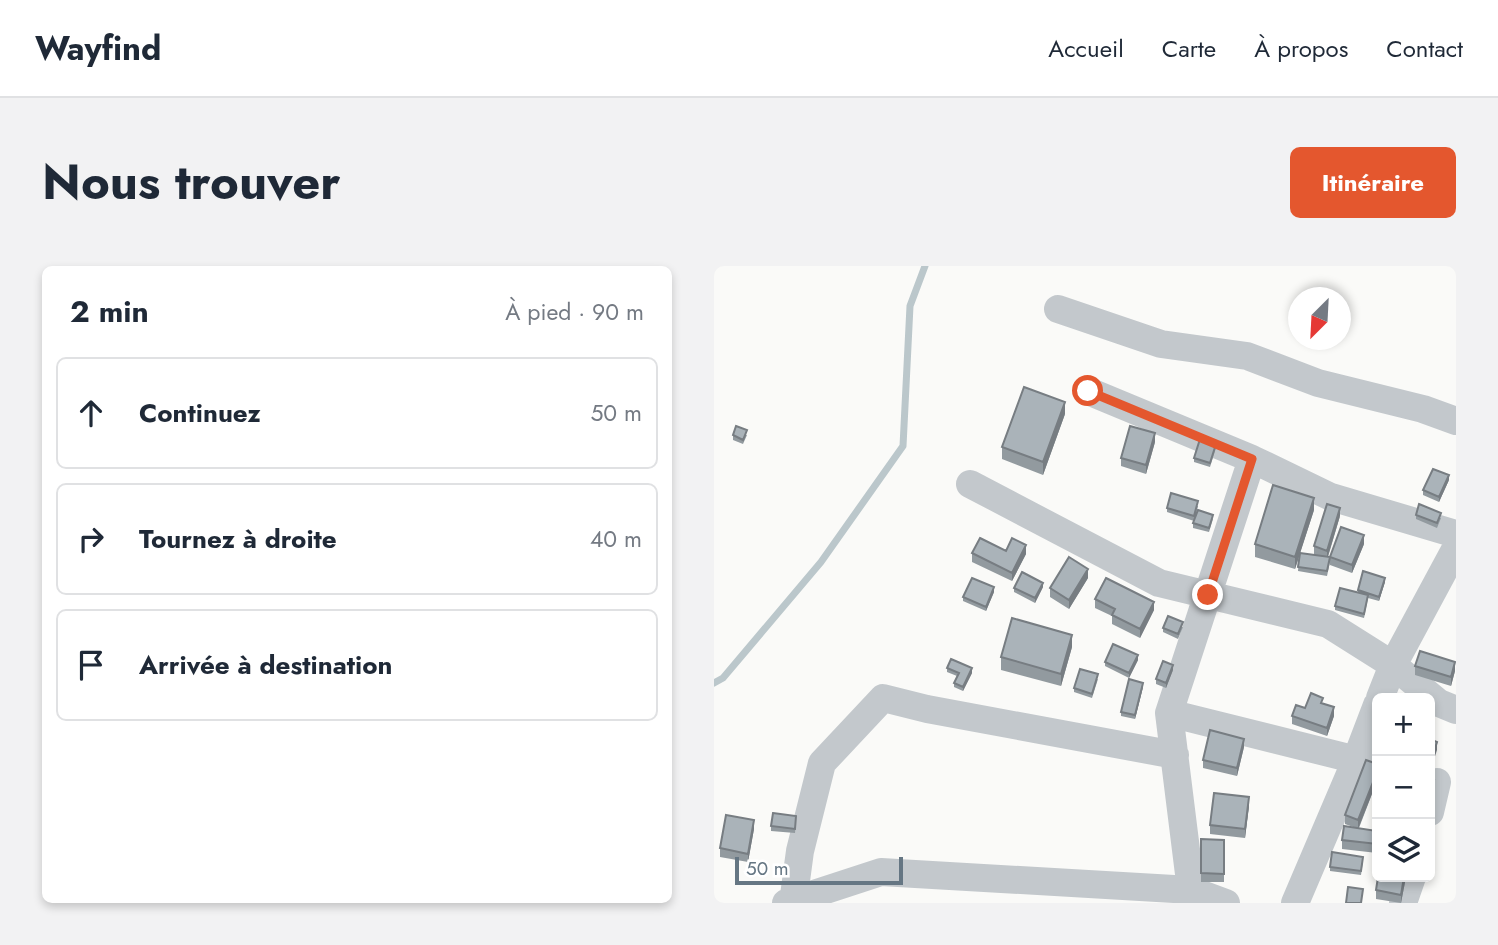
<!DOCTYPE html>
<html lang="fr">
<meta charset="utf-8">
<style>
body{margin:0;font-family:Jost,sans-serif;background:#f2f2f3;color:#1f2937}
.controls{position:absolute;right:21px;bottom:21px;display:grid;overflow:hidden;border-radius:10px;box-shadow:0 4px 10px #0003}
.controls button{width:63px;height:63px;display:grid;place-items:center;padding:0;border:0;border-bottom:2px solid #e0e1e3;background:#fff;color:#1f2937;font:35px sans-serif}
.compass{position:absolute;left:574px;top:21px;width:63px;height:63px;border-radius:50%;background:#fff;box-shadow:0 4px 10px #0003;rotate:204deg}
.scale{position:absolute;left:21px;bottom:18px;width:168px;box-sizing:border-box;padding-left:7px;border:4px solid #657683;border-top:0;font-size:19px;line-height:24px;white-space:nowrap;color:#657683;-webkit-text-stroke:5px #fff;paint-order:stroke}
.stop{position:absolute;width:21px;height:21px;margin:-16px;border:5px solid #e4572e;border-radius:50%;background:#fff}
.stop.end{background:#e4572e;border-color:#fff;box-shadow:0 2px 7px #0008}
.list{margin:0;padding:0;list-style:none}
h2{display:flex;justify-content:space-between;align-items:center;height:91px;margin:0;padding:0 28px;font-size:30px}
h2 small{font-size:23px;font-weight:400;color:#747a83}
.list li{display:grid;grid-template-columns:46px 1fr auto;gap:21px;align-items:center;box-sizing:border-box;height:112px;margin:0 14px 14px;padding:0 14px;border:2px solid #e0e1e3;border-radius:10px}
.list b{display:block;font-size:26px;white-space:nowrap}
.list em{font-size:23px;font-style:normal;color:#747a83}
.icon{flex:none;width:38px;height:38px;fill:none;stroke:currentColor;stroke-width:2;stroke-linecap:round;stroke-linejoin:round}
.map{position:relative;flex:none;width:742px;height:637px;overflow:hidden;border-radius:10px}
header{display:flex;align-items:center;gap:42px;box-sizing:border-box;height:98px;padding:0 35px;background:#fff;border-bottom:2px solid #e0e1e3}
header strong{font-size:33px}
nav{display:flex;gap:38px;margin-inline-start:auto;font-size:24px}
.intro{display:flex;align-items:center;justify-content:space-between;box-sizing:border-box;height:168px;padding:0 42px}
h1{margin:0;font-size:49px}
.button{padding:18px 32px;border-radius:10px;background:#e4572e;color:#fff;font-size:24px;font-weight:700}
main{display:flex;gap:42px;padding:0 42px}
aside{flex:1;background:#fff;border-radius:10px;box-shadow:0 4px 10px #0003}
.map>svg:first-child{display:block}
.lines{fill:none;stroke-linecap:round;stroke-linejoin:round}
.stream{stroke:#bbc7cb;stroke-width:7}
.minor{stroke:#c3c8cc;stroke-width:28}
.wall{fill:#929a9f}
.shaded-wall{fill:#777d82}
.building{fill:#aab3b9;stroke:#777d82;stroke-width:2}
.route{stroke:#e4572e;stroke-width:9}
</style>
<header>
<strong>Wayfind</strong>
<nav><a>Accueil</a><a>Carte</a><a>À propos</a><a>Contact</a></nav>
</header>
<div class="intro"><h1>Nous trouver</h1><a class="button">Itinéraire</a></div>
<main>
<aside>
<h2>2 min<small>À pied · 90 m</small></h2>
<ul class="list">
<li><svg class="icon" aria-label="ahead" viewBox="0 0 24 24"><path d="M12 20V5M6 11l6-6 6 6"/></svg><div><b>Continuez</b></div><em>50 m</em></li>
<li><svg class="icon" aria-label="right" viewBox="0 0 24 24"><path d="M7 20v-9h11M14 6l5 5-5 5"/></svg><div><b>Tournez à droite</b></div><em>40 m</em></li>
<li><svg class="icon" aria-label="arrive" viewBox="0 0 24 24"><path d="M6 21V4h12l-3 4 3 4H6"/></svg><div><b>Arrivée à destination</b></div></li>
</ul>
</aside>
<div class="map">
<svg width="742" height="637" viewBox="0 0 742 637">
<rect width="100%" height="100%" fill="#fafaf8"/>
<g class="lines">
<!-- stream -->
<path class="stream" d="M 0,417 L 9,412 L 107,296 L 189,180 L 196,40 L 211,0"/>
<!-- minor -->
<path class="minor" d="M 344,43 L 447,78 L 533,90 L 604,117 L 709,143 L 742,155
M 374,125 L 538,193 L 617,231 L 742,268
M 256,218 L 445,317 L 614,358 L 679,399 L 725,437 L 742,444
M 666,432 L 679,399 L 742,282
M 455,447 L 663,499
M 716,546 L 723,516
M 477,624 L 455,447 L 538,193
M 72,637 L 167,606 L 477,624 L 512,637
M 79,637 L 86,585 L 108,497 L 169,432 L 213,443 L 461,489
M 581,637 L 642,494 L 663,439
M 689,637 L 698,611"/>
</g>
<!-- wall -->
<path class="wall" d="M 351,148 L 329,209 L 288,193 L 288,181 Z
M 19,169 L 33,169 L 29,178 L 19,174 Z
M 441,176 L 432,208 L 407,200 L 407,192 Z
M 502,182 L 496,201 L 480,196 L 480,192 Z
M 735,214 L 725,236 L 709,229 L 709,224 Z
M 484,240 L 480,255 L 453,246 L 453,242 Z
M 600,244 L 586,287 L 600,289 L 600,280 L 626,250 L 614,291 L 616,296 L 613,310 L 584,305 L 585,291 L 581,303 L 541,291 L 541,278 Z
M 702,249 L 727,252 L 723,262 L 702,253 Z
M 499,253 L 495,266 L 479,262 L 479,257 Z
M 650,278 L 638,307 L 616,299 L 616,291 Z
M 292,285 L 312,288 L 298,315 L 258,296 L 258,287 Z
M 374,312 L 355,343 L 336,331 L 336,322 Z
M 671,316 L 665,335 L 654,332 L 650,352 L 621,344 L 621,340 L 644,326 L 644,324 Z
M 329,321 L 321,337 L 300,326 L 300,322 Z
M 280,326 L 272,345 L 249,335 L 249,331 Z
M 381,333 L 440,344 L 426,372 L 398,358 L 398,350 L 381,342 Z
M 469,361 L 464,373 L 449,366 L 449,362 Z
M 358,381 L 347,420 L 287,404 L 287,391 Z
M 424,394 L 415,412 L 391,400 L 391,396 Z
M 701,400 L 741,405 L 737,420 L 701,409 Z
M 233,402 L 258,407 L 249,425 L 240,421 L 240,417 L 243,410 L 233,406 Z
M 459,404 L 452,422 L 442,418 L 442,413 Z
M 384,413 L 378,432 L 360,426 L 360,422 Z
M 429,421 L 421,453 L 407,450 L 407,446 Z
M 609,437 L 620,450 L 613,470 L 578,458 L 578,450 L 591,442 Z
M 530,481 L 523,510 L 489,502 L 489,494 Z
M 663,498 L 663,515 L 645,562 L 663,565 L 663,587 L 628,583 L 628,574 L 642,562 L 631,558 L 631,549 Z
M 535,540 L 531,572 L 496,568 L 496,559 Z
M 82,554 L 81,567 L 57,565 L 57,560 Z
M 40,563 L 34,596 L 6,591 L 6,582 Z
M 487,573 L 510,574 L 510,616 L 487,616 Z
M 649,595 L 647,609 L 616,605 L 616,601 Z
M 664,611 L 692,611 L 687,637 L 662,633 L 662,624 Z"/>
<!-- shaded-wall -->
<path class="shaded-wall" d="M 351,136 L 351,148 L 329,209 L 329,196 Z
M 441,167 L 441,176 L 432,208 L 432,199 Z
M 735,209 L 735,214 L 725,236 L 725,231 Z
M 600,232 L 600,244 L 581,303 L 581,291 Z
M 626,242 L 626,250 L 613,293 L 613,285 Z
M 650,269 L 650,278 L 638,307 L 638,299 Z
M 312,279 L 312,288 L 298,315 L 298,307 Z
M 374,303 L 374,312 L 355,343 L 355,334 Z
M 671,312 L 671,316 L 665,335 L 665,331 Z
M 329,317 L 329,321 L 321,337 L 321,332 Z
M 280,321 L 280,326 L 272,345 L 272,341 Z
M 440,336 L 440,344 L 426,372 L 426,363 Z
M 358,369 L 358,381 L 347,420 L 347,408 Z
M 424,389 L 424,394 L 415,412 L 415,407 Z
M 741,396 L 741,405 L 737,420 L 737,411 Z
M 459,399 L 459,404 L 452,422 L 452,417 Z
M 258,402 L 258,407 L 249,425 L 249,421 Z
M 429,417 L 429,421 L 421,453 L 421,449 Z
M 620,441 L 620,450 L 613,470 L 613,462 Z
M 530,473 L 530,481 L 523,510 L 523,502 Z
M 723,476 L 723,484 L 716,506 L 716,498 Z
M 663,506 L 663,515 L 644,563 L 644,554 Z
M 535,531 L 535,540 L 531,572 L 531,563 Z
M 40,554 L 40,563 L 34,596 L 34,588 Z
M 690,611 L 692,611 L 687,637 L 687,629 Z"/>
<!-- building -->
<path class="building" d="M 310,121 L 351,136 L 329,196 L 288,181 Z
M 22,160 L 33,164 L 29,174 L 19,169 Z
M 416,160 L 441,167 L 432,199 L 407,192 Z
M 486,173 L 502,178 L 496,197 L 480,192 Z
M 719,203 L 735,209 L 725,231 L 709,224 Z
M 559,219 L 600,232 L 581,291 L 541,278 Z
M 457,227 L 484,235 L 480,250 L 453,242 Z
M 613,238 L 626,242 L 613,285 L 600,280 Z
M 705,238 L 727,247 L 723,257 L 702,249 Z
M 484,244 L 499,249 L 495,262 L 479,257 Z
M 627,261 L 650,269 L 638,299 L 616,291 Z
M 266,272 L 292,285 L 298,272 L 312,279 L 298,307 L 258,287 Z
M 586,287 L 616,291 L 613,305 L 584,301 Z
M 355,291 L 374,303 L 355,334 L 336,322 Z
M 649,305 L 671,312 L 665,331 L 644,324 Z
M 308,306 L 329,317 L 321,332 L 300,322 Z
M 258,312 L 280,321 L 272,341 L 249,331 Z
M 392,312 L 440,336 L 426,363 L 398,349 L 401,343 L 381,333 Z
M 626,322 L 654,329 L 650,348 L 621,340 Z
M 454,350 L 469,356 L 464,368 L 449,362 Z
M 298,352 L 358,369 L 347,408 L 287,391 Z
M 399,378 L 424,389 L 415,407 L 391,396 Z
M 706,385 L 741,396 L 737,411 L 701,400 Z
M 237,393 L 258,402 L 249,421 L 240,417 L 245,407 L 233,402 Z
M 449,395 L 459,399 L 452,417 L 442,413 Z
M 366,403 L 384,408 L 378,428 L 360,422 Z
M 415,413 L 429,417 L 421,449 L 407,446 Z
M 597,427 L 609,432 L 607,437 L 620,441 L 613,462 L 578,450 L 582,439 L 591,442 Z
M 496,464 L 530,473 L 523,502 L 489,494 Z
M 716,473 L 723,476 L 716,498 Z
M 652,494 L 663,498 L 663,506 L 644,554 L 631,549 Z
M 716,513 L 720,514 L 717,527 L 716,526 Z
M 500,527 L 535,531 L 531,563 L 496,559 Z
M 59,547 L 82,550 L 81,563 L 57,560 Z
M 12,549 L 40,554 L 34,588 L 6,582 Z
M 630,560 L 663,565 L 663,578 L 628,574 Z
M 487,573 L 510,574 L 510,608 L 487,607 Z
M 618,586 L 649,591 L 647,605 L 616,601 Z
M 664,611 L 690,611 L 687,629 L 662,624 Z
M 634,621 L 649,623 L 647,637 L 632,637 Z"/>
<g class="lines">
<!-- route -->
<path class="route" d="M 374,125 L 538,193 L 494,329"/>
</g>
</svg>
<div class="controls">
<button>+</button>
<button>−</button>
<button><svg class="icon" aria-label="layers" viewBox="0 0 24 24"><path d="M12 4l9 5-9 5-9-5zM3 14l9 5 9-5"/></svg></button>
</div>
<svg class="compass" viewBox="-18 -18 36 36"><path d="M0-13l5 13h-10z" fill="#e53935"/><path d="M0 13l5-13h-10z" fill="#747a83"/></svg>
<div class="scale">50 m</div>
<div class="stop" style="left:374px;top:125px"></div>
<div class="stop end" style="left:494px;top:329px"></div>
</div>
</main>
